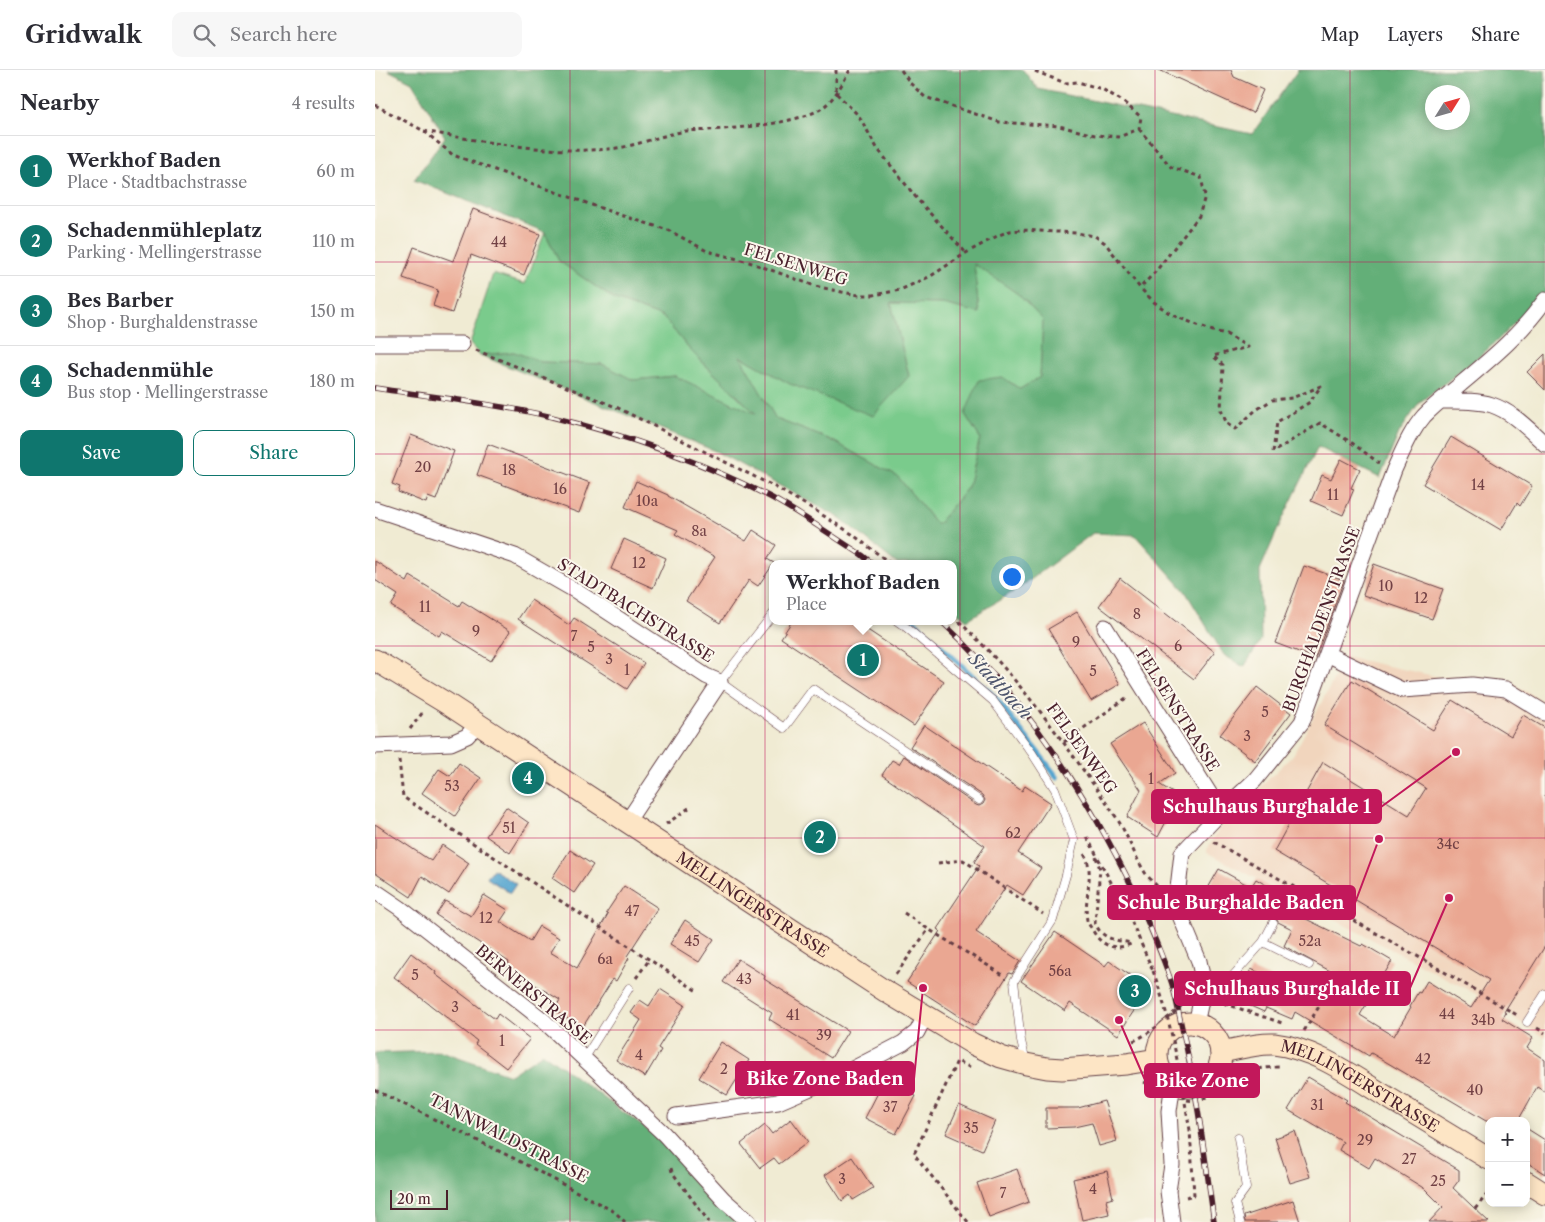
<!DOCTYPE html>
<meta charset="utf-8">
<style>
body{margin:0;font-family:"Libre Caslon Text",serif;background:#f7f7f7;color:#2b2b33}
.controls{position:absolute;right:15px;bottom:15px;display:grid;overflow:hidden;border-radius:10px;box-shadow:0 2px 12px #0003}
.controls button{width:45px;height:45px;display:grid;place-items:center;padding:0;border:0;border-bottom:1px solid #e1e1e2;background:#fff;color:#2b2b33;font:25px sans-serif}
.compass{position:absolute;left:1050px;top:15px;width:45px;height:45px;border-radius:50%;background:#fff;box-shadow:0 2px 12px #0003;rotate:53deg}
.scale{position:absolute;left:15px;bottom:12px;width:58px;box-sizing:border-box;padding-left:5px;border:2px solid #4a1f2b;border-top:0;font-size:14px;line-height:18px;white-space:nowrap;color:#4a1f2b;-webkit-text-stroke:4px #fbf7ec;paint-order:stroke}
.you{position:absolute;left:636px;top:506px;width:18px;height:18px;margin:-12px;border:4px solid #fff;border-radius:50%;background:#1a73e8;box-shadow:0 0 0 8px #1a73e833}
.badge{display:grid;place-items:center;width:32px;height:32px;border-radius:50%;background:#0f766e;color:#fff;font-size:16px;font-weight:700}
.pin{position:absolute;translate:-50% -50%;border:2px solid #fff;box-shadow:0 1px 5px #0006}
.popup{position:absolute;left:394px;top:490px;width:188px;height:65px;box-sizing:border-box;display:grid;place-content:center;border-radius:10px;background:#fff;filter:drop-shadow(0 1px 4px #0005);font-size:16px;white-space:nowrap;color:#7c7c81}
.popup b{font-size:19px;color:#2b2b33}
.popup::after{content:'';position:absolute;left:50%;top:100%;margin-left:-10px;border:10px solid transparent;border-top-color:#fff}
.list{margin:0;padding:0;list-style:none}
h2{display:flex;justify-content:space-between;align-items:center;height:65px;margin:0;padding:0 20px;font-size:21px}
h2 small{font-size:16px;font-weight:400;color:#7c7c81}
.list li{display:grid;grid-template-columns:32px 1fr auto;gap:15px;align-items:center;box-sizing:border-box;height:70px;padding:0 20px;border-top:1px solid #e1e1e2}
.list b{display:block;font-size:19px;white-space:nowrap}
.list p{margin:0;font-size:16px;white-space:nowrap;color:#7c7c81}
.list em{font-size:16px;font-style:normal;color:#7c7c81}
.actions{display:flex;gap:10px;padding:15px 20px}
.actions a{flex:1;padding:11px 0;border:1px solid #0f766e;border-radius:10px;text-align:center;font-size:18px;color:#0f766e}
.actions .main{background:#0f766e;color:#fff}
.icon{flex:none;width:28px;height:28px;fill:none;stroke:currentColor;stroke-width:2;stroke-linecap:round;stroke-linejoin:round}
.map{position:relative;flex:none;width:1170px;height:1152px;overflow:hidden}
header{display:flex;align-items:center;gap:30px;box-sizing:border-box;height:70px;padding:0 25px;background:#fff;border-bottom:1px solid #e1e1e2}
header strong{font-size:24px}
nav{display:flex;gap:28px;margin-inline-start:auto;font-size:18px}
.search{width:350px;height:45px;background:#f7f7f7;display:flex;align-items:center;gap:12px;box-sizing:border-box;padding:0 18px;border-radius:10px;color:#7c7c81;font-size:19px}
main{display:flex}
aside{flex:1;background:#fff}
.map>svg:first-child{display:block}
.built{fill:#f1d5bd}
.green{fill:#7acb8c;stroke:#62755c}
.forest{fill:#63af78;stroke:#566752;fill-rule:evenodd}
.water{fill:#54a5cf;stroke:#4f627d}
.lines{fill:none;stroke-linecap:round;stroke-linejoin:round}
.stream{stroke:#54a5cf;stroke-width:5.5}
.building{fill:#eaa792}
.lane-casing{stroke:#633e44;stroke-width:9}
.street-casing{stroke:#633e44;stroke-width:17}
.secondary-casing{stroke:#633e44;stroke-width:23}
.path{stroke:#633e44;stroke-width:3;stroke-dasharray:4 4;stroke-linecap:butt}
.lane{stroke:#fff;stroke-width:8}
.street{stroke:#fff;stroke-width:15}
.secondary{stroke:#fde5c5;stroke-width:21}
.rail-casing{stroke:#4a1f2b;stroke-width:5.5}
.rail{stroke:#fbf7ec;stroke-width:4;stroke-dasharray:11;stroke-linecap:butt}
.path-bridge{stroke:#633e44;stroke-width:3;stroke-dasharray:4 4;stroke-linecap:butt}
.grid{fill:none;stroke:#c2185b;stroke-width:1;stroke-opacity:0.55}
.labels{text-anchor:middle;stroke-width:4;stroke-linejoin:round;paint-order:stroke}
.number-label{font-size:14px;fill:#724145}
.street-label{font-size:16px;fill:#4a1f2b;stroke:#fbf7ec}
.water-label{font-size:18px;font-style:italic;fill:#4e556d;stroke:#fbf7ec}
.leader{fill:none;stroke:#c2185b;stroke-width:2}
.callout-dot{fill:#c2185b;stroke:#fbf7ec;stroke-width:2}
.callout{fill:#c2185b;stroke:#c2185b;stroke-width:2}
.callout-label{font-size:18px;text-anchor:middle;font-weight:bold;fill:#fff}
</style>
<header>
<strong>Gridwalk</strong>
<div class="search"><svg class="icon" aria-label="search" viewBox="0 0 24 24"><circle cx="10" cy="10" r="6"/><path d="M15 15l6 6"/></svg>Search here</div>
<nav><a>Map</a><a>Layers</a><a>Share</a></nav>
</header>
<main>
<aside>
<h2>Nearby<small>4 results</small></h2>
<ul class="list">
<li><span class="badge">1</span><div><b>Werkhof Baden</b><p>Place · Stadtbachstrasse</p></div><em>60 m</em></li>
<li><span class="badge">2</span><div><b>Schadenmühleplatz</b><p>Parking · Mellingerstrasse</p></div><em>110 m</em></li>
<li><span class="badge">3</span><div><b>Bes Barber</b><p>Shop · Burghaldenstrasse</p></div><em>150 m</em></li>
<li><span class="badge">4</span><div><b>Schadenmühle</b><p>Bus stop · Mellingerstrasse</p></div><em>180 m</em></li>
</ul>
<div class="actions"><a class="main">Save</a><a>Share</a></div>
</aside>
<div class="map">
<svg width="1170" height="1152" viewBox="0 0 1170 1152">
<rect width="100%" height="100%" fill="#fbf7ec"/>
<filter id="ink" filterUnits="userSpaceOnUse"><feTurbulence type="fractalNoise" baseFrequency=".02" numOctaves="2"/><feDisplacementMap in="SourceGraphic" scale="10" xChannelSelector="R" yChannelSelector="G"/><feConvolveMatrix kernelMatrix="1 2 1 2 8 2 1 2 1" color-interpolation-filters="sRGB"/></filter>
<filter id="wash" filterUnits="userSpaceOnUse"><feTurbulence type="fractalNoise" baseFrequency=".0096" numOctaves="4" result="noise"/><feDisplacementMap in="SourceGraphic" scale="20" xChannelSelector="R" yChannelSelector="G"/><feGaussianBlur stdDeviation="1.12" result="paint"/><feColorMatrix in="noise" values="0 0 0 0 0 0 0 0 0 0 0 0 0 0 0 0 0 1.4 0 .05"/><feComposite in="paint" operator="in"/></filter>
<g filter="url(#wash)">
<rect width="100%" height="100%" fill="#f0ebd3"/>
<!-- built -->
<path class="built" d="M 971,587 L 1064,607 L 1126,608 L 1170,632 L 1170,968 L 1101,924 L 831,782 L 845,757 L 918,685 Z"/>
<!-- green -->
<path class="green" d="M 170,162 L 184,191 L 240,230 L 288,247 L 315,280 L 383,346 L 300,306 L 258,310 L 227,294 L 166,292 L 139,282 L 105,285 L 95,274 L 118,204 L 150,214 Z
M 599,193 L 643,224 L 668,250 L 665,307 L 645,319 L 627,307 L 590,344 L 605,368 L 593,417 L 562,455 L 523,407 L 456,370 L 401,349 L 364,285 L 415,314 L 534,306 L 516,233 L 568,234 L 604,243 Z"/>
<!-- forest -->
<path class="forest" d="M 13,0 L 648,0 L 663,19 L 877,64 L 923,0 L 1170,0 L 1170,238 L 1160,231 L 1123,270 L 1104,287 L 1045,332 L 1024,363 L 1005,408 L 943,377 L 905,454 L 885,500 L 886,570 L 869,597 L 849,585 L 810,521 L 760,465 L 718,463 L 646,517 L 592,550 L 578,539 L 578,494 L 522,494 L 465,448 L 340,381 L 105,285 L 139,282 L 166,292 L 227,294 L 258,310 L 300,306 L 381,344 L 315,280 L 288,247 L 240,230 L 184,191 L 170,162 L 39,110 L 70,67 L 37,12 ZM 1058,22 L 1088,22 L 1088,52 L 1058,52 ZM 599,194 L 643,224 L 668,250 L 665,307 L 645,319 L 627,307 L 604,310 L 590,344 L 605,368 L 593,417 L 562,455 L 523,407 L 456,370 L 401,349 L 365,286 L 415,314 L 498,346 L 534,306 L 516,233 L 568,234 L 604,243 Z
M 66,981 L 135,1005 L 168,983 L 278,1064 L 367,1152 L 0,1152 L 0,983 Z"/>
<!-- water -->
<path class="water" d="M 118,799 L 141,814 L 135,823 L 112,808 Z"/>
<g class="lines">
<!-- stream -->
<path class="stream" d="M 539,551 L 619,626 L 682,707"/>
</g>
<g id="blocks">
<!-- building -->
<path class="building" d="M 784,0 L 856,0 L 859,7 L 888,20 L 878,43 Z
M 98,139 L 165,164 L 149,205 L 96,185 L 77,243 L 58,236 L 63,220 L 28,208 L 39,177 L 78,191 Z
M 1170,284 L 1170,320 L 1152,302 Z
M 36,365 L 79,381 L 61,430 L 53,427 L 51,433 L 23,422 L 25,417 L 17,414 Z
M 1076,367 L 1157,416 L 1145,436 L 1142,433 L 1126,460 L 1048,414 Z
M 113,374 L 215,413 L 204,443 L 102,405 Z
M 966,389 L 985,399 L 976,418 L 979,419 L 968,445 L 936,431 L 947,405 L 956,409 Z
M 261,411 L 293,425 L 293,426 L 371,471 L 378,460 L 401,475 L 392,489 L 399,493 L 383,516 L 374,510 L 345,553 L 311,531 L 340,487 L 300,464 L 303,460 L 250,437 Z
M 249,469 L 291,488 L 278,518 L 236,499 Z
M 0,491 L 32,512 L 35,506 L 84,536 L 87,531 L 135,561 L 116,591 L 67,561 L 64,566 L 16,536 L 23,525 L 0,510 Z
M 999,494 L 1068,519 L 1057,549 L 988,525 Z
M 929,496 L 969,510 L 940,588 L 900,573 Z
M 745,508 L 840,582 L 819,609 L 724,536 Z
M 156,530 L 194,555 L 199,548 L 269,593 L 252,619 L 143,549 Z
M 702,542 L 745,614 L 716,631 L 673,559 Z
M 417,551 L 479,551 L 569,611 L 539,656 L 406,568 Z
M 977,610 L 1058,660 L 1077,630 L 1136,666 L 1148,645 L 1170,658 L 1170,876 L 1129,942 L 1131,943 L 1127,949 L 1158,968 L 1152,978 L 1170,990 L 1170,1022 L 1162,1017 L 1143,1051 L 1111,1051 L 996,983 L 994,986 L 920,942 L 917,949 L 891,938 L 889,942 L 862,930 L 876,899 L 941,928 L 957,902 L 909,876 L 917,859 L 903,852 L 901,848 L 896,848 L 864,831 L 858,841 L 829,825 L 844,799 L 876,817 L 881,809 L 901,821 L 901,820 L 935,837 L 929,848 L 986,876 L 988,874 L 1017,891 L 985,945 L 1019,966 L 1036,937 L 1035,936 L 1043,922 L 1045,923 L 1052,911 L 1096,938 L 1114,910 L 899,781 L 948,692 L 1034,745 L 1051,718 L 949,655 Z
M 882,617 L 916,643 L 880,691 L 845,665 Z
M 768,653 L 800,703 L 784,714 L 804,727 L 783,767 L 752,747 L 766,720 L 735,674 Z
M 549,655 L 647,721 L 650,716 L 676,733 L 643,783 L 666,798 L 648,825 L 632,815 L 601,862 L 645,891 L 637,904 L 634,903 L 600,956 L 532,912 L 565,861 L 562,859 L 604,796 L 599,792 L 610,776 L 507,705 L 517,690 L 524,694 L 529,686 L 601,735 L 604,736 L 608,734 L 610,730 L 607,725 L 535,677 Z
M 84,693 L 106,708 L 80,746 L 47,723 L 64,699 L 75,706 Z
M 131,737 L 154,753 L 135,783 L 111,766 Z
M 0,754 L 56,791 L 67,775 L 94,793 L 74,824 L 47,806 L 36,827 L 0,803 Z
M 195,780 L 218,795 L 199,823 L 177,808 Z
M 249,816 L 283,838 L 252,886 L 254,888 L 241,911 L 238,909 L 207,958 L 179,940 L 185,930 L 131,897 L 134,892 L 61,845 L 70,831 L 96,846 L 109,825 L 133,840 L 125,852 L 155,871 L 164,856 L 184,868 L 175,882 L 202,898 L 233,844 L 231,843 Z
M 310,850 L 339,869 L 324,892 L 295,874 Z
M 680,862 L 730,896 L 734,891 L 774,918 L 743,965 L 695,933 L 690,941 L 646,911 Z
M 36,883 L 61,902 L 60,904 L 120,949 L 123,944 L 155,969 L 131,998 L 100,974 L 102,971 L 19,907 Z
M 363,889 L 390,906 L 389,909 L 473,961 L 456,988 L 394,949 L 397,943 L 348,912 Z
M 285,919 L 310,935 L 283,978 L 286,980 L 270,1007 L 241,990 L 266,950 L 256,943 L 265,930 L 274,936 Z
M 346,972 L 374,990 L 352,1025 L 324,1008 Z
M 933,1007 L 972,1030 L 970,1032 L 1084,1100 L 1084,1110 L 1078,1118 L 1114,1152 L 1054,1152 L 1068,1137 L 1050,1119 L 1000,1088 L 994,1098 L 964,1080 L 968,1072 L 913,1040 Z
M 510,1009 L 541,1026 L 521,1064 L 490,1048 Z
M 729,1031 L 742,1071 L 724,1076 L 717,1053 L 699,1057 L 671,1058 L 671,1038 L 703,1038 Z
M 584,1035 L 620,1051 L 607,1080 L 571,1064 Z
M 416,1049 L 433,1072 L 404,1094 L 399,1088 L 385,1098 L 366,1074 L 390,1055 L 397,1064 Z
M 1151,1058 L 1170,1070 L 1170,1104 L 1151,1092 Z
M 920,1061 L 935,1107 L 915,1113 L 900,1068 Z
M 477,1087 L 498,1118 L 478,1130 L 475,1125 L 467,1131 L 450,1105 Z
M 642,1099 L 654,1132 L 614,1147 L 602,1113 Z
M 732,1101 L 738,1128 L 731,1130 L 734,1144 L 707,1150 L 698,1109 Z
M 918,1130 L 925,1152 L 870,1152 L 869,1146 Z"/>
</g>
</g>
<g filter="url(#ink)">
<use href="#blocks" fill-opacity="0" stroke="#633e44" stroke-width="1"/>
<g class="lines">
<defs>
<path id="lane" d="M 398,544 L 345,612 L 409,658 L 438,619 L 604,730
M 522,551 L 532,558 L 618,631 L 657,683 L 680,719 L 699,770 L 691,805 L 678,850 L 639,911 L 646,971 L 651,992
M 888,872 L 934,895
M 828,910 L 856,908 L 888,872 L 898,853
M 1152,952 L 1170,924
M 209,989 L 254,918
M 863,1068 L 871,1118 L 860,1133 L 865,1152"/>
<path id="street" d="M 0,274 L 87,274
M 1066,331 C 1083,331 1101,330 1117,335 C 1138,342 1154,360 1170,374
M 0,439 L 140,486 L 201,521 L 331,606 L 345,612 L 252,752
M 730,557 L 846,742
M 952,584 L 1027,620 L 1097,615 L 1131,619 L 1170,643
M 0,676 L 76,673 L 92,666 L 103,654
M 0,821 L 25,838 L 169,951 L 289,1064 L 349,1130 L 374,1152
M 821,954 L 827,926 L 828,910 L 824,891 L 801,836 L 807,783 L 846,742 L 880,710 L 927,652 L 1019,400 C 1028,381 1035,362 1049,346 C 1060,334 1074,324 1086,314 C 1117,288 1147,263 1170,230
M 301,1046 L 403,1032 L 468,1004 L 528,973 L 542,962 L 550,946
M 797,1152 L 793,1121 L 797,1095 L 794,1041 L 798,1013"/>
<g id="secondary">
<path id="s1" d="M 0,590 L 71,633 L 510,921 L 598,974 L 626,987 L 651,994 L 672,998 L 687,999 L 751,994 L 782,989"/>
<circle cx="814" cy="985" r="32"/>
<path id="s2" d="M 846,982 C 863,979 881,973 899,974 C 941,979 977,1006 1012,1027 C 1046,1048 1080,1068 1114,1089"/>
<path d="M 1151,1112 L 1170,1124"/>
</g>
</defs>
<!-- lane casing -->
<use href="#lane" class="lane-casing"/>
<!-- street casing -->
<use href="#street" class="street-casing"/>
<!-- secondary casing -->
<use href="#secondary" class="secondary-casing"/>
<!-- path -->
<path class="path" d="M 461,0 L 461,23 L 484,46 L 502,78 L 543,130 L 591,183
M 526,0 L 536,14 L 550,27 L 624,52 L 684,56 L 720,65 L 744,67 L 764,59 L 766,47 L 746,30 L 727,19 L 703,12 L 690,13 L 657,0
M 0,35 L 49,61 L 78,85 L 242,144 L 293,160 L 332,181 L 374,192 L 440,216 L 467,222 L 484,225 L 499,225 L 525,220 L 556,206 L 591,183 L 624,165 L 635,161 L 646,160 L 701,163 L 720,166 L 730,173 L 765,218 L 779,232 L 797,245 L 838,261 L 851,264 L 873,277 L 838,286 L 848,295 L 846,340 L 852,354 L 860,359 L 881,340 L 897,330 L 917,328 L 946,316 L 935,332 L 902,352 L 898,382 L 945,353 L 977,373 L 1004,393
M 764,59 L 796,97 L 826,107 L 830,126 L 824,146 L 781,201 L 765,218
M 49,61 C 109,72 173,84 234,79 C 260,77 285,65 311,61 C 319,60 327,61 334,60 C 364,58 416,54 442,41 C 458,33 467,14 475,0
M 101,280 L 243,338 L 398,416 L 438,439 L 477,464 L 516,494
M 578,546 C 643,605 692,676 741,747 C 753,765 759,786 771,804 C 776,810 782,816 787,821
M 35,659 L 48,642
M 689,672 L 754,626
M 24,690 L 28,727 L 322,921
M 291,754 L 314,738
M 712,767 L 755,848 L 778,901
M 839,772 L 1049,890 L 1142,945
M 709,784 C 721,802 708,830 712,850 C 713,854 716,857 718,861 C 727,877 741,881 758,873
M 721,787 L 725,799 L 720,853 C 727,870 741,870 757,873
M 563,793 L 588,790 L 668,844
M 529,843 C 561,865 595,884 628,905
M 521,904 L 553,860
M 261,908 L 274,890
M 842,931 L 910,954
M 1162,958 L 1170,963
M 929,961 L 956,917
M 758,971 C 770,967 798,945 807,935
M 769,1012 L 781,1017
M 829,1013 L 847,1014
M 0,1020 L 140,1089 L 240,1142 L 250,1152
M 812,1030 C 832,1034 844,1015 860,1007 C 874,1000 890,997 905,997
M 296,1098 L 297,1102 L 334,1152
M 811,1127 L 819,1125 L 815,1060
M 1100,1139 L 1114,1122
M 593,1152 L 539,1084 L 582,991 L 595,997"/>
<!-- lane -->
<use href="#lane" class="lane"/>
<!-- street -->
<use href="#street" class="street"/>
<!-- secondary -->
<use href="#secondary" class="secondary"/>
<defs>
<path id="rail" d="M 0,318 C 57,327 116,333 173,346 C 251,365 326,391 397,428 C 428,445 457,466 487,485 L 498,494
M 566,551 C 648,626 712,724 760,823 C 773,853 787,883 797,914 C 801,928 804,944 807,958 C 822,1022 830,1087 839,1152"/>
</defs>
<!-- rail casing -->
<use href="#rail" class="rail-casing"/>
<!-- rail -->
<use href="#rail" class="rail"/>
<!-- path-bridge -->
<path class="path-bridge" d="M 778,901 C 797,952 805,1006 815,1060"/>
</g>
</g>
<!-- grid -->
<path class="grid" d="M 195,0 L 195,1152M 390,0 L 390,1152M 585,0 L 585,1152M 780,0 L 780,1152M 975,0 L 975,1152M 0,192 L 1170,192M 0,384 L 1170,384M 0,576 L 1170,576M 0,768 L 1170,768M 0,960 L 1170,960"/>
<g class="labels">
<!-- number labels -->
<g class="number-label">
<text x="124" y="177">44</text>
<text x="48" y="402">20</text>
<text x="134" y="405">18</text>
<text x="1103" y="420">14</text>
<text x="185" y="424">16</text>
<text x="958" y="430">11</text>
<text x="272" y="436">10a</text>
<text x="324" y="466">8a</text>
<text x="264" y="498">12</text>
<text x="1011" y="521">10</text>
<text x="1046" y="533">12</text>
<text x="50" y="542">11</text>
<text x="762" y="549">8</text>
<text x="101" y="566">9</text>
<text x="199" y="571">7</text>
<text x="701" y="577">9</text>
<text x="803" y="581">6</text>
<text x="216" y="582">5</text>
<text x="234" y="594">3</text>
<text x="252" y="605">1</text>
<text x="718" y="606">5</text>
<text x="890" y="647">5</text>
<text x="872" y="671">3</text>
<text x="776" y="714">1</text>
<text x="77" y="721">53</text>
<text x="134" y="763">51</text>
<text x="638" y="768">62</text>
<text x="1073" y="779">34c</text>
<text x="257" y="846">47</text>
<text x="111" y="853">12</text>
<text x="317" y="876">45</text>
<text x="935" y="876">52a</text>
<text x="230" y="894">6a</text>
<text x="685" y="906">56a</text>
<text x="40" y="910">5</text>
<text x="369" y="914">43</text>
<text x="80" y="942">3</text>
<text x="1072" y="949">44</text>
<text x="418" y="950">41</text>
<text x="1108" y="955">34b</text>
<text x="449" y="970">39</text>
<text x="127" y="976">1</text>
<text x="264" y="990">4</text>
<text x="1048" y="994">42</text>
<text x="349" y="1004">2</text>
<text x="1100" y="1025">40</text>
<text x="942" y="1040">31</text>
<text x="515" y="1042">37</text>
<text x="596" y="1063">35</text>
<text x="990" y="1075">29</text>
<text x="1034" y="1094">27</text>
<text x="467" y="1114">3</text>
<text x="1063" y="1116">25</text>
<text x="718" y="1124">4</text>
<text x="628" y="1128">7</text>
</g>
<!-- street labels -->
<g class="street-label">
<text transform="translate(421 194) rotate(17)" y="6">FELSENWEG</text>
<text transform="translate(261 540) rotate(32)" y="6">STADTBACHSTRASSE</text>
<text transform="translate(946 549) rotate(-70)" y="6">BURGHALDENSTRASSE</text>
<text transform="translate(803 640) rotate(58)" y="6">FELSENSTRASSE</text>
<text transform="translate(707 678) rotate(54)" y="6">FELSENWEG</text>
<text dy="6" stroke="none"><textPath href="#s1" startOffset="450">MELLINGERSTRASSE</textPath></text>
<text transform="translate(159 924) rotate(40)" y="6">BERNERSTRASSE</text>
<text dy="6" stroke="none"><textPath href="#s2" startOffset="150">MELLINGERSTRASSE</textPath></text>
<text transform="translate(134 1068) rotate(27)" y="6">TANNWALDSTRASSE</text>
</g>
<!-- water labels -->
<g class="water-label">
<text transform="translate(625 616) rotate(47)" y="6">Stadtbach</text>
</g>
</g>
<!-- callouts -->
<path class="leader" d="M1081 682L1006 737M1004 769L980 833M1074 828L1035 918M548 918L539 1009M744 950L770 1010"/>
<g class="callout-dot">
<circle cx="1081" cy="682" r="5"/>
<circle cx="1004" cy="769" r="5"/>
<circle cx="1074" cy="828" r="5"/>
<circle cx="548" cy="918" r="5"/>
<circle cx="744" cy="950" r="5"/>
</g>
<g class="callout">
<rect x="777" y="720" width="229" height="33" rx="5"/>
<rect x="733" y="816" width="247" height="33" rx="5"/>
<rect x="800" y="902" width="235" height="33" rx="5"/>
<rect x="361" y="992" width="178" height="33" rx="5"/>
<rect x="770" y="994" width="114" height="33" rx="5"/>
</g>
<g class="callout-label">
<text x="892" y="743">Schulhaus Burghalde 1</text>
<text x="856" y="839">Schule Burghalde Baden</text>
<text x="917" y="925">Schulhaus Burghalde II</text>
<text x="450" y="1015">Bike Zone Baden</text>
<text x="827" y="1017">Bike Zone</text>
</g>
</svg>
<div class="controls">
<button>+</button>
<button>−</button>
</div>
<svg class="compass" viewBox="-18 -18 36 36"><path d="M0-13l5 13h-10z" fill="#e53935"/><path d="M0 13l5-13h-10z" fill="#7c7c81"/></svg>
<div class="scale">20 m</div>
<div class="you"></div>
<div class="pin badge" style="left:488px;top:590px">1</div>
<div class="popup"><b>Werkhof Baden</b>Place</div>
<div class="pin badge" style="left:445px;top:767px">2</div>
<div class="pin badge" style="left:760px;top:921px">3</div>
<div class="pin badge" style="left:153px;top:708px">4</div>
</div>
</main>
